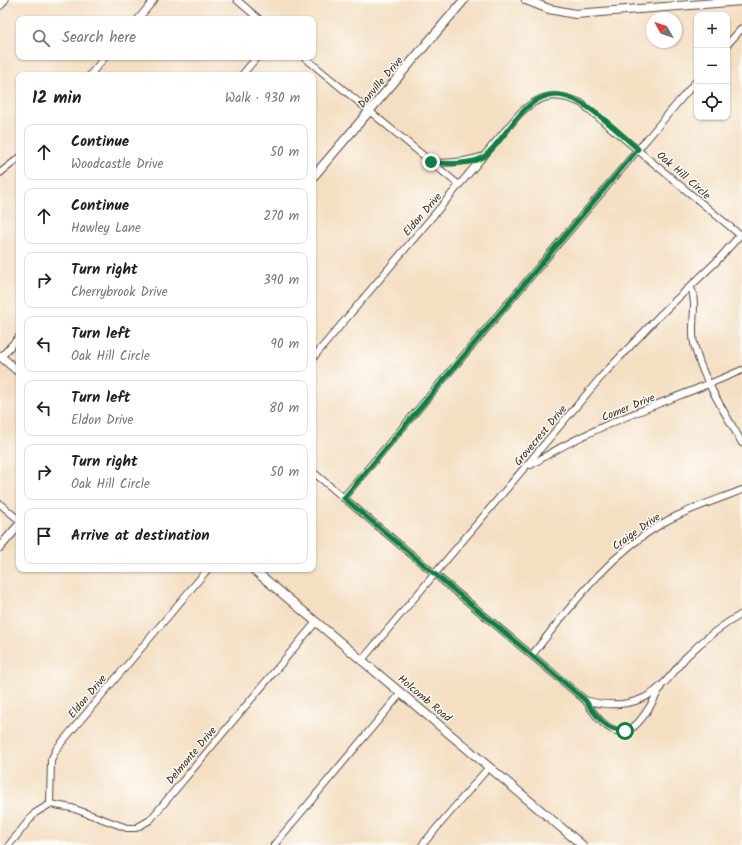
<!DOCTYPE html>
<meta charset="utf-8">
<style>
body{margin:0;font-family:Kalam,sans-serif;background:#f6f6f6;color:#222}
.controls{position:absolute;right:12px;top:12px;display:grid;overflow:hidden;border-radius:8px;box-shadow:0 1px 3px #0004}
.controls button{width:36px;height:36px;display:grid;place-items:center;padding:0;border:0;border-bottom:1px solid #e0e0e0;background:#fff;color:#222;font:20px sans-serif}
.compass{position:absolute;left:646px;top:12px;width:36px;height:36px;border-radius:50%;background:#fff;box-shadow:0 1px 3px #0004;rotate:310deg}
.stop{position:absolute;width:12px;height:12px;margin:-9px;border:3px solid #0b8043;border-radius:50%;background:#fff}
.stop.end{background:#0b8043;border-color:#fff;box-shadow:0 1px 4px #0008}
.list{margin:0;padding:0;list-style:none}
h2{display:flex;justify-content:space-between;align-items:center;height:52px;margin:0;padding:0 16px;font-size:17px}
h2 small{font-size:13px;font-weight:400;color:#767676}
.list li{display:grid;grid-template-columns:26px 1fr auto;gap:12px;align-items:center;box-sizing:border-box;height:56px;margin:0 8px 8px;padding:0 8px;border:1px solid #e0e0e0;border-radius:8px}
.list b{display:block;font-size:15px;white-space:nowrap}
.list p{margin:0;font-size:13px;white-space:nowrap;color:#767676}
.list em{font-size:13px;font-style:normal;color:#767676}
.icon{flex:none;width:22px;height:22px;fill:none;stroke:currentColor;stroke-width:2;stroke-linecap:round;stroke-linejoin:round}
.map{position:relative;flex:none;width:742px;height:845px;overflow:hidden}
.search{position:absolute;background:#fff;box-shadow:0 1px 3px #0004;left:16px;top:16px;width:300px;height:44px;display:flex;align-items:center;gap:10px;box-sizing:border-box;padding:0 14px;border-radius:8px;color:#767676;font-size:15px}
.panel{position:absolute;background:#fff;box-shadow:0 1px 3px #0004;left:16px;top:72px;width:300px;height:500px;border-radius:8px}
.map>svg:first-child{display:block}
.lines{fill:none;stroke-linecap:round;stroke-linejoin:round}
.minor-casing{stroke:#574537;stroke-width:8}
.tertiary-casing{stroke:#574537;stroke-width:10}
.minor{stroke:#fff;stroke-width:6}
.tertiary{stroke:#fff;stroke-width:8}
.route{stroke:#0b8043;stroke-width:5}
.labels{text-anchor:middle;stroke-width:3;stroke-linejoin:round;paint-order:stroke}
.street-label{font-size:11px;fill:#3b2a1e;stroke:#fdfcf7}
</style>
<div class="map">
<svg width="742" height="845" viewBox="0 0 742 845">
<rect width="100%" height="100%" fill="#fdfcf7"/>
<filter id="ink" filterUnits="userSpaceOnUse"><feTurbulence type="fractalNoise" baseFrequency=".025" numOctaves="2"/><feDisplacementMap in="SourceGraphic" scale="8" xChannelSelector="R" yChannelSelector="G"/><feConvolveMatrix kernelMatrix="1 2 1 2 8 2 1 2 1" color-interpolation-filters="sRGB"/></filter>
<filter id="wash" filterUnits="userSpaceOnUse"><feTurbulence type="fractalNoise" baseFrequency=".012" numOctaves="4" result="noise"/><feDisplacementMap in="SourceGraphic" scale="16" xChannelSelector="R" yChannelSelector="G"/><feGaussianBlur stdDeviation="0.9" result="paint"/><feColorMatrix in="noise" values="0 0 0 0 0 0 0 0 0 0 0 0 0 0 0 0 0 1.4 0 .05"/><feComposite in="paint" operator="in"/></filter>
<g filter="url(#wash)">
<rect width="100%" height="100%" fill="#f4dfc3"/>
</g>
<g filter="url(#ink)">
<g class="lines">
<defs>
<path id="minor" d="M 237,0 L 259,19
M 138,19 L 154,0
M 727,45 L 742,28
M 304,57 L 459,185
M 90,75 L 105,57
M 242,75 L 257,57
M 431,162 C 450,164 465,162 484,156
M 0,173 L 19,158
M 691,287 C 698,306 690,325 694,344 C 702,379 725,412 742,443
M 1,357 L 19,337
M 313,358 L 520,113 C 541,94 555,92 581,103 L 740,235
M 531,465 C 595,423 672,401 742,370
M 313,472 L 585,700 C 612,708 641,706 662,685 C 671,677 678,666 686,657 C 702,641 722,625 742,614
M 343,498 L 697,80
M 0,504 L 19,520
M 532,655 C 571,606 608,555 663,523 C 685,510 717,500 742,490
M 362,660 L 601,377 L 659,316 L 716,262 L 742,233
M 585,700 C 590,707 595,716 602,722 C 631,750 648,709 660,689
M 50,804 L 72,808 L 127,828 L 136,828 L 150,820 L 316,622
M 9,845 L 35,813 L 50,804 L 51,760 L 57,748 L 208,569
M 274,845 L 401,693
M 422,845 L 489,767"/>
<path id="tertiary" d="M 526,0 L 549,9 L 575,14 L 742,1
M 0,5 L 4,0
M 313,177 L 464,0
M 0,356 L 19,372
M 0,547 L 19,525
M 253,569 L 582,845"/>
</defs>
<!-- minor casing -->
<use href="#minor" class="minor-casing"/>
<!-- tertiary casing -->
<use href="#tertiary" class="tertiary-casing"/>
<!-- minor -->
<use href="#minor" class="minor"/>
<!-- tertiary -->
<use href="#tertiary" class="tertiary"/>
</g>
</g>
<g class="lines" filter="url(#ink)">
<!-- route -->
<path class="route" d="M 431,162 C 445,164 473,165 485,156 C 514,131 531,74 581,103 C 601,114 621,135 638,149 L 344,498 L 585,700 C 596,715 604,730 625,731"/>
</g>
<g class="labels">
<!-- street labels -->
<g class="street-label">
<text transform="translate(380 82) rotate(-50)" y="4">Danville Drive</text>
<text transform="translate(684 175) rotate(41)" y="4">Oak Hill Circle</text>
<text transform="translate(422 214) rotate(-49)" y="4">Eldon Drive</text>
<text transform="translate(628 407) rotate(-22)" y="4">Comer Drive</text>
<text transform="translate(540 435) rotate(-50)" y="4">Grovecrest Drive</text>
<text transform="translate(636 531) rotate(-35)" y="4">Craige Drive</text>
<text transform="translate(87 696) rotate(-50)" y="4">Eldon Drive</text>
<text transform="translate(425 698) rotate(40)" y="4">Holcomb Road</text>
<text transform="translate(191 755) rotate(-50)" y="4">Delmonte Drive</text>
</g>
</g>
</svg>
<div class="controls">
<button>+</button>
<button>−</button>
<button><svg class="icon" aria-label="locate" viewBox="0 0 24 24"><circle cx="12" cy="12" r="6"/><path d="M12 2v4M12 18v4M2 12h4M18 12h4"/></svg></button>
</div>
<svg class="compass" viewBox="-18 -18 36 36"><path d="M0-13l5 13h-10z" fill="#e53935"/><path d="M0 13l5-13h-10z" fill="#767676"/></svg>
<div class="stop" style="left:625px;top:731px"></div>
<div class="stop end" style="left:431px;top:162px"></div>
<div class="search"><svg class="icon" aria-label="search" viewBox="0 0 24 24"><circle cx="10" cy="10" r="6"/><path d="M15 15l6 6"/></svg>Search here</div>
<section class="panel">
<h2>12 min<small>Walk · 930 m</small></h2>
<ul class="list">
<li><svg class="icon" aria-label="ahead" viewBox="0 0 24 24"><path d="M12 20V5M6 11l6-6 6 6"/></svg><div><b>Continue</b><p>Woodcastle Drive</p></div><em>50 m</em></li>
<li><svg class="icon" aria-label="ahead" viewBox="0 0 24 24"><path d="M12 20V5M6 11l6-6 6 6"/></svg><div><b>Continue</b><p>Hawley Lane</p></div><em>270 m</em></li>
<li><svg class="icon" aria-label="right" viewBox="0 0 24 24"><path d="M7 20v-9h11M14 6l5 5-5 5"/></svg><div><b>Turn right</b><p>Cherrybrook Drive</p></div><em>390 m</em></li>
<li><svg class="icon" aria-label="left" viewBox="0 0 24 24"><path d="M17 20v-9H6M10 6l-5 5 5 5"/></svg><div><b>Turn left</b><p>Oak Hill Circle</p></div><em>90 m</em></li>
<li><svg class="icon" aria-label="left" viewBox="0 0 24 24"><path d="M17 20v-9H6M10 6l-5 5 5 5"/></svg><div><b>Turn left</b><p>Eldon Drive</p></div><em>80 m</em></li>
<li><svg class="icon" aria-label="right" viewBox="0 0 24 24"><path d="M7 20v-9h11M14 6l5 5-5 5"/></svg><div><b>Turn right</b><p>Oak Hill Circle</p></div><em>50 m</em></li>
<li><svg class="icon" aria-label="arrive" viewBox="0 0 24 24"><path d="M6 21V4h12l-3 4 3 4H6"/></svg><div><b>Arrive at destination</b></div></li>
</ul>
</section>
</div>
